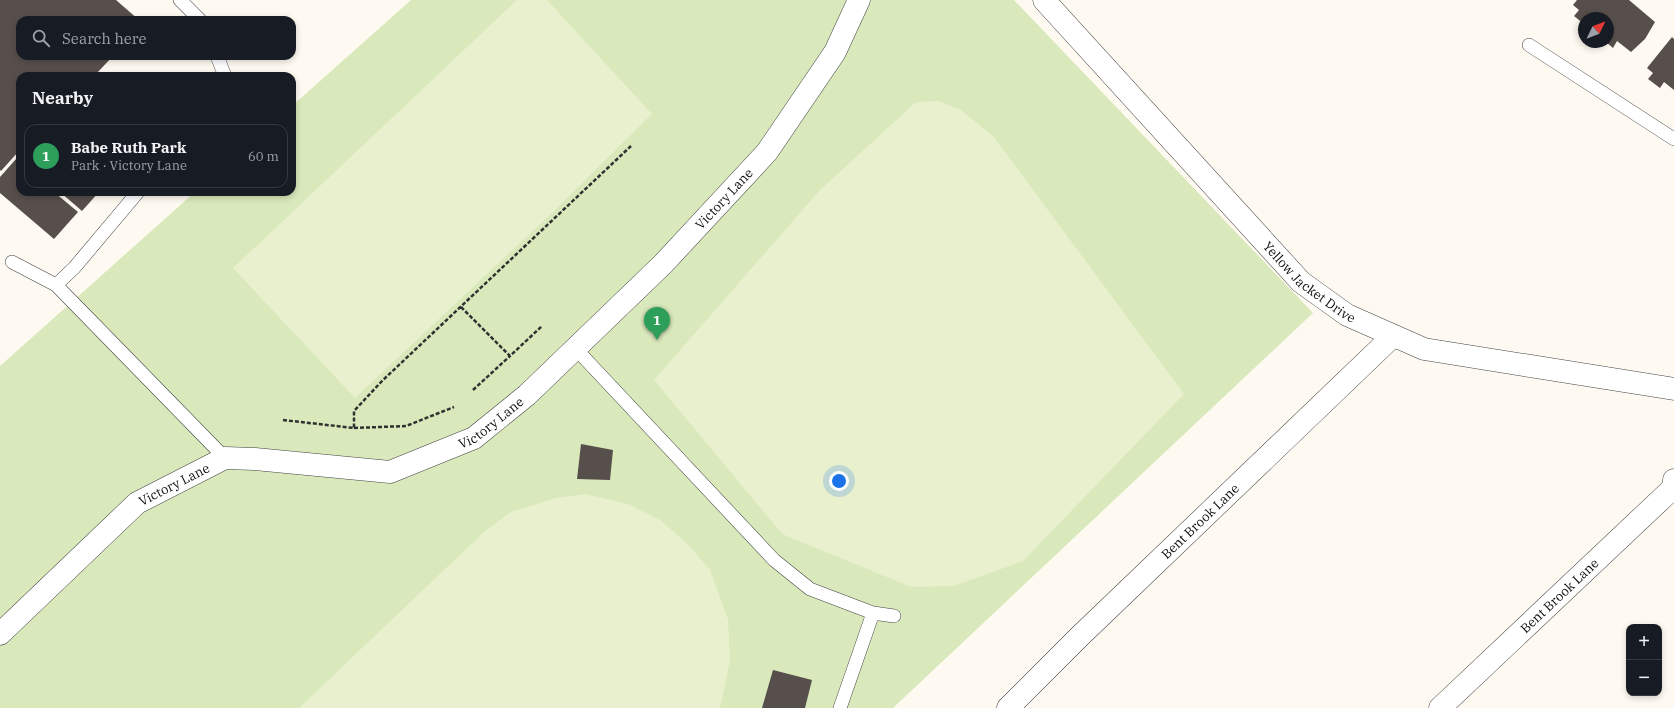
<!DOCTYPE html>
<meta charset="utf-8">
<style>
body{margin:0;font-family:"IBM Plex Serif",serif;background:#20242c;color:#f1f3f6}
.controls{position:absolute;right:12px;bottom:12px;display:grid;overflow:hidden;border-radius:8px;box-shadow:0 2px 6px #0003}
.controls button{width:36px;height:36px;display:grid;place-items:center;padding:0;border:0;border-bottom:1px solid #363941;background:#171b24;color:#f1f3f6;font:20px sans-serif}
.compass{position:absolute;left:1578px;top:12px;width:36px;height:36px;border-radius:50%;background:#171b24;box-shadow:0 2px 6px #0003;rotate:47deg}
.you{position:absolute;left:839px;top:481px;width:14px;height:14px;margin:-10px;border:3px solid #fff;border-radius:50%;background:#1a73e8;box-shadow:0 0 0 6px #1a73e833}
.badge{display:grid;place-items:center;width:26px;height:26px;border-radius:50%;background:#b45309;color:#fff;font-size:13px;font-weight:700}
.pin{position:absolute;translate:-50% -33px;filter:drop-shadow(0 1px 2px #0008)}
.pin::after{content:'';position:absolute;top:21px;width:14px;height:12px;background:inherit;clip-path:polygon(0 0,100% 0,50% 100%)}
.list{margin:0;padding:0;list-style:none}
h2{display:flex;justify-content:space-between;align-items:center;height:52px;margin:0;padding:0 16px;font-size:17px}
h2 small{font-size:13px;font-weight:400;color:#9ea1a6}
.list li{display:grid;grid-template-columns:26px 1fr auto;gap:12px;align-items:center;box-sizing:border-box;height:64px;margin:0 8px 8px;padding:0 8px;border:1px solid #363941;border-radius:12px}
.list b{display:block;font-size:15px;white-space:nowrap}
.list p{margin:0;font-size:13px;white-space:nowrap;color:#9ea1a6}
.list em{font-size:13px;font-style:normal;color:#9ea1a6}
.icon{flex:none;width:22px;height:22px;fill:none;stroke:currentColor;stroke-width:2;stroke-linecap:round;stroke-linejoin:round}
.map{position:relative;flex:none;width:1674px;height:708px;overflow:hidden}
.search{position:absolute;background:#171b24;box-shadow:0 2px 6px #0003;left:16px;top:16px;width:280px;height:44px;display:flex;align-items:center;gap:10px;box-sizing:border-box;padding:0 14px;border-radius:12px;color:#9ea1a6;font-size:15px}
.panel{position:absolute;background:#171b24;box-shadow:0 2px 6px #0003;left:16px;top:72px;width:280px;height:124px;border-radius:12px}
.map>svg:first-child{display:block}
.green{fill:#d9e9bb}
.pitch{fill:#e8f0cd}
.building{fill:#574f4b}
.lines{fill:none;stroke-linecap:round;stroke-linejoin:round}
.lane-casing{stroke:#424242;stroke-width:14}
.street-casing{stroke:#424242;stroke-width:23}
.path{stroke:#313131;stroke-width:2.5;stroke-dasharray:4 2;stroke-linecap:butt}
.lane{stroke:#fff;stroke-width:13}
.street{stroke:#fff;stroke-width:22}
.labels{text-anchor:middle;stroke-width:4;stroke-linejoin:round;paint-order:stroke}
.street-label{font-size:13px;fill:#0f0f0f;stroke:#fff}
</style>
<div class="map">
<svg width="1674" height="708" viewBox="0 0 1674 708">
<rect width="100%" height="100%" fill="#fffaf1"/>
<!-- green -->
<path class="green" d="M 411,0 L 1014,0 L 1313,313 L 893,708 L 0,708 L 0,366 L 195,192 L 292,192 L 292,106 Z"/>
<!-- pitch -->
<path class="pitch" d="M 517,0 L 547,0 L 652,114 L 554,211 L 355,398 L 233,268 Z
M 939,101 L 961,110 L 994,137 L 1184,394 L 1023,561 L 954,586 L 911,587 L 782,534 L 654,380 L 820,190 L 916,102 Z
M 585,494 L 628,504 L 660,520 L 688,544 L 710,570 L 728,619 L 730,660 L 720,708 L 299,708 L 485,531 L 511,512 L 556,498 Z"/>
<!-- building -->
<path class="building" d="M 0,0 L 116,0 L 139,20 L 20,20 L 20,56 L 113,56 L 97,73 L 100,76 L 20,76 L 20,154 L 18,152 L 1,171 L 0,170 Z
M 1577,0 L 1629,0 L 1655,22 L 1645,39 L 1631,52 L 1617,41 L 1613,48 L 1606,42 L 1608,42 L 1608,18 L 1584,18 L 1584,24 L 1574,16 L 1579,10 L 1573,5 Z
M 1672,37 L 1674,39 L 1674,90 L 1664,82 L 1660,88 L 1648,79 L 1653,73 L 1647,68 Z
M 16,159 L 20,162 L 20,192 L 54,192 L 78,212 L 54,239 L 0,193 L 0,177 Z
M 60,192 L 99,192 L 82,211 Z
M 581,444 L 613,450 L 610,480 L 577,479 Z
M 773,670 L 812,680 L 805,708 L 762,708 Z"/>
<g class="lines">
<defs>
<path id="lane" d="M 180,0 L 200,20
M 1529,45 L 1674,139
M 217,56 L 225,76
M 12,262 L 56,285 L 74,268 L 138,192
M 56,285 L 225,458
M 576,349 L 774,560 L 810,589 L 873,613 L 894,616
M 840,708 L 873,613"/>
<g id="street">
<path id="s1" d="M 1044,0 L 1301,282 L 1347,315 L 1424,349 L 1674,389"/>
<path id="s2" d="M 0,634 L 137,503 L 225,458 L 255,459 L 390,472 L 474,438 L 527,395 L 663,264 L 767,152 L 835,52 L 859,0"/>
<path id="s3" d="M 1008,708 L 1079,637 L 1393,336"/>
<path id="s4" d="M 1440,708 L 1673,488 L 1674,480"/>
</g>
</defs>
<!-- lane casing -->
<use href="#lane" class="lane-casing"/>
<!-- street casing -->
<use href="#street" class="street-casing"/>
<!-- path -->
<path class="path" d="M 461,307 L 510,356 L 542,326
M 473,390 L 510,356
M 283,420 L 354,428 L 354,411 L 382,381 L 631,146
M 354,428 L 406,426 L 454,407"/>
<!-- lane -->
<use href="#lane" class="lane"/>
<!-- street -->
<use href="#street" class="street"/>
</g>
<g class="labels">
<!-- street labels -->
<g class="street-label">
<text dy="5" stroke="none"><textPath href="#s2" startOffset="891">Victory Lane</textPath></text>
<text dy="5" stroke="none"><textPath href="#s1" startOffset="388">Yellow Jacket Drive</textPath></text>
<text dy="5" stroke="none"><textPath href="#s2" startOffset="567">Victory Lane</textPath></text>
<text dy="5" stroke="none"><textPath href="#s2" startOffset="231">Victory Lane</textPath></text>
<text dy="5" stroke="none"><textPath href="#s3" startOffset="268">Bent Brook Lane</textPath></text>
<text dy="5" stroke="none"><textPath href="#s4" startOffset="164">Bent Brook Lane</textPath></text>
</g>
</g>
</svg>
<div class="controls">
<button>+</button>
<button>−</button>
</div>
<svg class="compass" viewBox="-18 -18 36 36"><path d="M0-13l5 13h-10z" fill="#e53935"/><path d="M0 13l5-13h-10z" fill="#9ea1a6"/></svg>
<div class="you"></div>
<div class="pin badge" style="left:657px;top:340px;background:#2e9e5b">1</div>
<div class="search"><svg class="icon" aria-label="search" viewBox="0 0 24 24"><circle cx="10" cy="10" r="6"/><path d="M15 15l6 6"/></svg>Search here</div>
<section class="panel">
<h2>Nearby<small></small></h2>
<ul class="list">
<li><span class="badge" style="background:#2e9e5b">1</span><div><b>Babe Ruth Park</b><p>Park · Victory Lane</p></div><em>60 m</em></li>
</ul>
</section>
</div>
